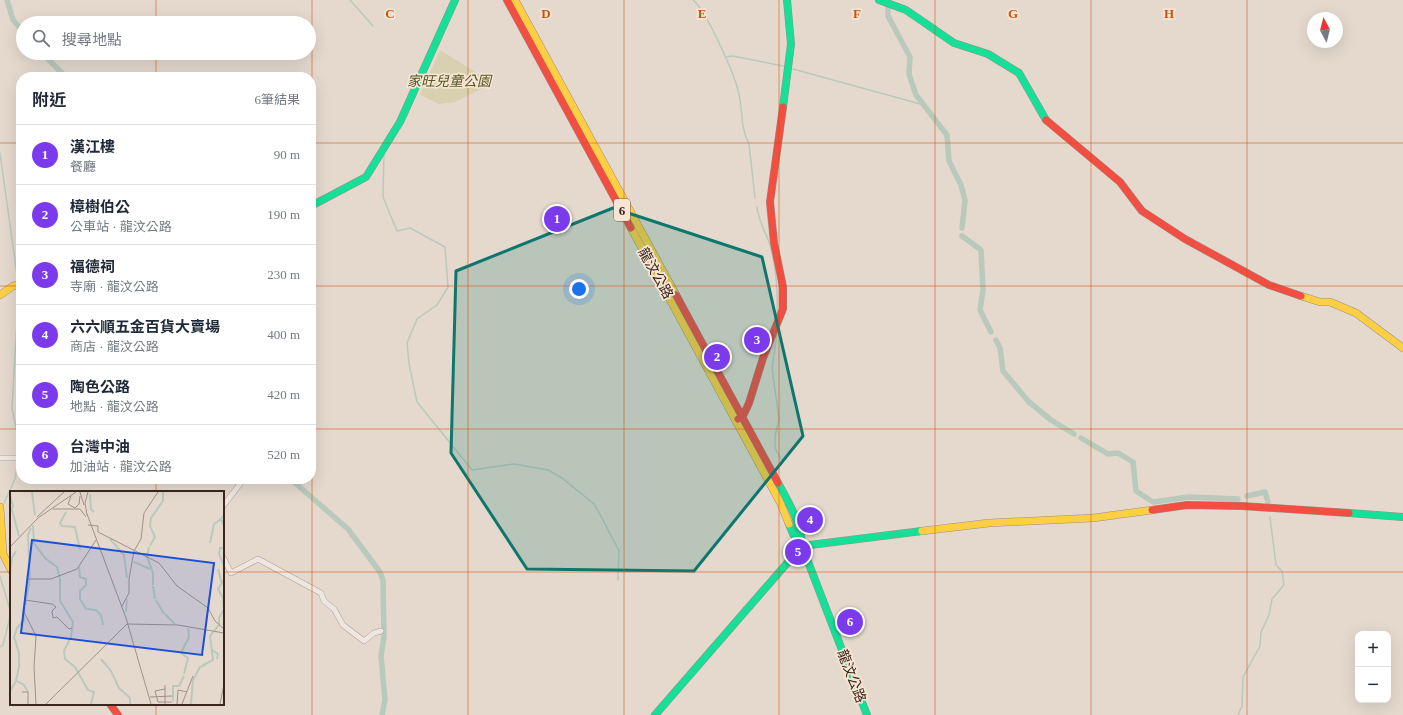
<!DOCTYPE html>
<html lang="zh-TW">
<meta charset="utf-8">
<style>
body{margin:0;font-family:"Times New Roman","Noto Sans TC",serif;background:#f2f2f3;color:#1f2937}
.controls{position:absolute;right:12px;bottom:12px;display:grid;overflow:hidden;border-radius:8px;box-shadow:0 4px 16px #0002}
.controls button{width:36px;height:36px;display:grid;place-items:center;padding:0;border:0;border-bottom:1px solid #e0e1e3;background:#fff;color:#1f2937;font:20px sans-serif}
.compass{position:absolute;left:1307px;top:12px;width:36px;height:36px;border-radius:50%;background:#fff;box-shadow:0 4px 16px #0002;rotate:353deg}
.you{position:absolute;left:579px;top:289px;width:14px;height:14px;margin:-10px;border:3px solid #fff;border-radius:50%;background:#1a73e8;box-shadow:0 0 0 6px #1a73e833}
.badge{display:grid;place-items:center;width:26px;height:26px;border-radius:50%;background:#7c3aed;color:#fff;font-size:13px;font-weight:700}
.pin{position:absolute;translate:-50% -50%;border:2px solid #fff;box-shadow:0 1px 4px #0006}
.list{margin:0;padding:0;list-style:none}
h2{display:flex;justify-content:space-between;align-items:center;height:52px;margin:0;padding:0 16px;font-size:17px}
h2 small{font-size:13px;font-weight:400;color:#747a83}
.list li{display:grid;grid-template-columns:26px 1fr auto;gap:12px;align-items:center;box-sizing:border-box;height:60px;padding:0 16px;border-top:1px solid #e0e1e3}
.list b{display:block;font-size:15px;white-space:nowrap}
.list p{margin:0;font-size:13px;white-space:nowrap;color:#747a83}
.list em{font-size:13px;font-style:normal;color:#747a83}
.icon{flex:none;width:22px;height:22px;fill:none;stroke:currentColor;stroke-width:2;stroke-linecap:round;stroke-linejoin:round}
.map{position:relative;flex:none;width:1403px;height:715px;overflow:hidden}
.search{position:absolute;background:#fff;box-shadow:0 4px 16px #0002;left:16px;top:16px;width:300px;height:44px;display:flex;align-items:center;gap:10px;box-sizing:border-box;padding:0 14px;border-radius:22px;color:#747a83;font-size:15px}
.panel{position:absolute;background:#fff;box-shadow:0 4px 16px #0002;left:16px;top:72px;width:300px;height:412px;border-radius:16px}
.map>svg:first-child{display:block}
.green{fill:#d8d0b0}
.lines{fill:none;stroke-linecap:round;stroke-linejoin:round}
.stream{stroke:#b9c9bc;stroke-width:1.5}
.canal{stroke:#b9c9bc;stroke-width:5.5}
.street-casing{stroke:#ab9f97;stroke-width:6}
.fast-casing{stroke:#9a8f87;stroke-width:8}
.slow-casing{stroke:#9a8f87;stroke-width:8}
.jam-casing{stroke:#9a8f87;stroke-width:8}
.street{stroke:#eee6df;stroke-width:5}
.fast{stroke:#16e098;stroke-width:7}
.slow{stroke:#ffcf43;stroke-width:7}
.jam{stroke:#f24e42;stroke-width:7}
.marked{fill:#0f766e;fill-opacity:0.2;stroke:#0f766e;stroke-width:3;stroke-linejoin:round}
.grid{fill:none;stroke:#ce510f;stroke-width:1;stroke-opacity:0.55}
.labels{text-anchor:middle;stroke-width:3.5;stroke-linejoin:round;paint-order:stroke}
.shield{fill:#f7e5d4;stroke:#735f55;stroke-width:1}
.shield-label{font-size:13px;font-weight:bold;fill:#3a261e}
.park-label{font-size:14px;font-style:italic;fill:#555724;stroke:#f7e5d4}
.street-label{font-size:14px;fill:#3a261e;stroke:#f7e5d4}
.inset-river{fill:none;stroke:#b9c9bc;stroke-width:2}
.inset-road{fill:none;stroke:#a19188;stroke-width:1}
.view{fill:#1d4ed8;fill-opacity:0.15;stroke:#1d4ed8;stroke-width:2}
.inset-edge{fill:none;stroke:#3a261e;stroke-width:2}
.grid-label{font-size:13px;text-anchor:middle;font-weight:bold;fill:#ce510f;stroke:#f7e5d4;stroke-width:3.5;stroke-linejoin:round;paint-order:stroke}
</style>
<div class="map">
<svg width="1403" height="715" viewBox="0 0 1403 715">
<rect width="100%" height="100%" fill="#e5d9ce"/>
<!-- green -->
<path class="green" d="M 440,50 L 493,83 L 455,102 L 439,104 L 420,95 Z"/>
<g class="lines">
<!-- stream -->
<path class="stream" d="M 350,0 L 373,26
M 693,0 C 707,12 733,71 738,90 C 743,108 740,128 749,144 L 755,198
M 725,57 L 733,56 L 783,66
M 793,69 L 924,105
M 0,153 L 18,282
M 384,154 L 383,197 L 397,231 L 410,228 L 445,247 L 448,287 L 437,305 L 417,319 L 407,343 L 409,364 L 417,402 L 472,470 L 514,464 L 548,470 L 562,478 L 594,504 L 603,520 L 619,551 L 618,580
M 757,207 C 758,221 766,232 770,245 C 776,267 778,292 777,314
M 19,287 L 12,408 L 20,447 L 19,456
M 777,335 L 772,368 L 779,419 L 775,436 L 775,448 L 781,459
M 4,503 L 15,479 L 18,460
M 0,576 L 11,613
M 0,647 L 3,645 L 11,613
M 1238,715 L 1242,706 L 1243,677 L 1260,646 L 1261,632 L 1269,615 L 1272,599 L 1284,585 L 1282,571 L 1276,565 L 1270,517"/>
<!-- canal -->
<path class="canal" d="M 7,0 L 13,20 L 23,31
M 888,0 L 888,16 L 910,57 L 909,74 L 916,95 L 947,135 L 949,161 L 961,185 L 965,200 L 962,228
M 42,53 L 66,77
M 962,236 L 981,250 L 983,290 L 980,310 L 991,332
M 996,340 L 1000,348 L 1003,371 L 1029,402 L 1051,420 L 1074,434
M 1081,438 L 1108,454 L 1118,453 L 1133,462 L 1136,491 L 1153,502 L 1189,497 L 1238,499
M 294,479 L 294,482 L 348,529 L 380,572 L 383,580 L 384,637 L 381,656 L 385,700 L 382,715
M 1247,496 L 1265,492 L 1268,502"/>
<defs>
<path id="street" d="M 0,458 L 21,458
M 223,506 L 240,484 L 233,479
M 223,557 L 231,573 L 258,559 L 321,593 L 324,601 L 334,609 L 343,625 L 364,641 L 374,633 L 381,631"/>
<path id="fast" d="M 879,0 L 906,10 L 954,43 L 988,54 L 1019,73 L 1046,120
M 783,107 L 791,44 L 787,0
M 311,206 L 366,177 L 400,122 L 455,0
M 778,483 C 788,501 802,525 802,546
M 1349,513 L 1403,517
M 789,524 L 793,534 L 802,546 L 867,715
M 655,715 L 802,546 L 922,531"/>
<path id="slow" d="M 515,0 L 676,295
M 631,228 L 780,502 L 789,524
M 0,295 L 13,286 L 21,284
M 1301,296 L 1320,302 L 1330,302 L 1356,313 L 1403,348
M 0,507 L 3,554 L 11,570
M 922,531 L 989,523 L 1093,518 L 1152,510"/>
<path id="jam" d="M 507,0 L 631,228
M 1046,120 L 1120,182 L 1142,211 L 1185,239 L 1269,285 L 1301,296
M 676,295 L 778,483
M 738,419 L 743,416 L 749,403 L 763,358 L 783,309 L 783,287 L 774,243 L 770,202 L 783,107
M 1152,510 L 1187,505 L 1242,506 L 1349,513
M 110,704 L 118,715"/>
</defs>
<!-- street casing -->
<use href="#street" class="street-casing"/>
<!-- fast casing -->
<use href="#fast" class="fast-casing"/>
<!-- slow casing -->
<use href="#slow" class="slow-casing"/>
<!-- jam casing -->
<use href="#jam" class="jam-casing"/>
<!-- street -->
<use href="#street" class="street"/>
<!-- fast -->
<use href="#fast" class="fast"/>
<!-- slow -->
<use href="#slow" class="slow"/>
<!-- jam -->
<use href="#jam" class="jam"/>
</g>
<!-- marked area -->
<path class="marked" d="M 613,208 L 762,257 L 803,436 L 694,571 L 527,569 L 451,453 L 456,271 Z"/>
<!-- grid -->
<path class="grid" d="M 156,0 L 156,23M 312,0 L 312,715M 468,0 L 468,715M 624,0 L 624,715M 779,0 L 779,715M 935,0 L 935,715M 1091,0 L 1091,715M 1247,0 L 1247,715M 156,53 L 156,77M 0,143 L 21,143M 311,143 L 1403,143M 0,286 L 21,286M 311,286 L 1403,286M 0,429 L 21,429M 311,429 L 1403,429M 156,479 L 156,492M 0,572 L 11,572M 223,572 L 1403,572M 156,704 L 156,715"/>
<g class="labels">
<!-- shield labels -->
<rect class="shield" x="614" y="199" width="16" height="22" rx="3"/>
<g class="shield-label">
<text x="622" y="215">6</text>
</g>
<!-- park labels -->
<g class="park-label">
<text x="449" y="86">家旺兒童公園</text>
</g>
<!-- street labels -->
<g class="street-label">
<text transform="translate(656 273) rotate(61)" y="5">龍汶公路</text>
<text transform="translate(852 676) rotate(69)" y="5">龍汶公路</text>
</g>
</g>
<!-- overview -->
<g transform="translate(10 491)">
<rect width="214" height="214" fill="#e5d9ce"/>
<path class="inset-river" d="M 22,1 L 25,24M 80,3 L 81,18 L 84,21M 0,4 L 3,15 L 0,21M 2,19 L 9,45M 56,21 L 50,32 L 52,35 L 65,36 L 70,59M 214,24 L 211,28 L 214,35M 23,34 L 24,52 L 35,67 L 47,76 L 50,88 L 50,110 L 63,131 L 61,146 L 54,160 L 55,168 L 65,176 L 78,199 L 84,201 L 81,213M 100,48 L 114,64 L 117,87M 200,52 L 204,33 L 211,28M 140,55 L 145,46 L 140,35 L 141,27 L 153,10 L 153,1M 139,56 L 137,66 L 143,82 L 143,94M 214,57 L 210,57 L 209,63 L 214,75M 124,71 L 140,78M 69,76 L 70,86 L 76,88 L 76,94 L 70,100 L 70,108 L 76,118 L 86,119 L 91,124 L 93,134M 208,78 L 212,93M 0,82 L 2,67 L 6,60M 143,95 L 145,108M 146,109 L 154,123M 15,114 L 20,88 L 18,44 L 21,37M 116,121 L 117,108M 155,123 L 165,133M 202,159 L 208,163 L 207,168M 91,168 L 101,180 L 109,197 L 120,207 L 120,213M 174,183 L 178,167 L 171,162 L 179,146 L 178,137M 7,190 L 14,194 L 18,201M 0,200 L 6,190 L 9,176 L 9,162 L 4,146 L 7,137 L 14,129 L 13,118M 163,210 L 163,195 L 169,195 L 174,185M 181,213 L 183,189 L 190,176 L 203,169 L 200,145 L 209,134 L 209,127 L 214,118 L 213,107 L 208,98 L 214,89"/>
<path class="inset-road" d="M 70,1 L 74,14M 61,5 L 58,13 L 65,17 L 69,13 L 70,5M 43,18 L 70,18 L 76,26M 77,23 L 116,127 L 141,213M 77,24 L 75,12 L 78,1M 27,26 L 54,1M 78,34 L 88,35 L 88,41 L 149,72 L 167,95 L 198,117 L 205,130 L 214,138M 0,56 L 28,27 L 66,1M 15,109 L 42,113 L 46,116 L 42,120 L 43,127 L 47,126 L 59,138 L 62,137M 112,115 L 119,102 L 119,88 L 124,60 L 131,48 L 134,22 L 148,1M 155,194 L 155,213M 155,198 L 145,200 L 148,211 L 162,211M 12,201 L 18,201 L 18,213M 140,206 L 162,205M 26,213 L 24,176 L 26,145 L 14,121 L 17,88 L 41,88 L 67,78 L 86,49M 36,213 L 117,133 L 168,134 L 214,142M 167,213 L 168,199 L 177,201M 172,213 L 183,185M 210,213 L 214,193"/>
<path class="view" d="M 22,49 L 204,72 L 192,164 L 11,142 Z"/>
<rect width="214" height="214" class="inset-edge"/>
</g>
<g class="grid-label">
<text x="390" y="18">C</text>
<text x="546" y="18">D</text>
<text x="702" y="18">E</text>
<text x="857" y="18">F</text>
<text x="1013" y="18">G</text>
<text x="1169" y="18">H</text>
</g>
</svg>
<div class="controls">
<button>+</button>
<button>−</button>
</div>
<svg class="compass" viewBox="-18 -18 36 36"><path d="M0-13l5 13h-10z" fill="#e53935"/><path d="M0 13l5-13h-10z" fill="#747a83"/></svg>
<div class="you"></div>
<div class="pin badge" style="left:557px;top:219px">1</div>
<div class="pin badge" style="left:717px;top:357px">2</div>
<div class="pin badge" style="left:757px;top:340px">3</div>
<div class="pin badge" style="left:810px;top:520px">4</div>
<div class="pin badge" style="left:798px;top:552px">5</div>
<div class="pin badge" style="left:850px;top:622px">6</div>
<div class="search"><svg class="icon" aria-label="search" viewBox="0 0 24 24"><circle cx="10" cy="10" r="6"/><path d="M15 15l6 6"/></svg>搜尋地點</div>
<section class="panel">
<h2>附近<small>6筆結果</small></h2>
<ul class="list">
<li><span class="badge">1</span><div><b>漢江樓</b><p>餐廳</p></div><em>90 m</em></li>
<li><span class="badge">2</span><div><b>樟樹伯公</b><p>公車站 · 龍汶公路</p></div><em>190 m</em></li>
<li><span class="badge">3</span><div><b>福德祠</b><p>寺廟 · 龍汶公路</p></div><em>230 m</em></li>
<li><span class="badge">4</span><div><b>六六順五金百貨大賣場</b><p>商店 · 龍汶公路</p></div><em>400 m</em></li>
<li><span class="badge">5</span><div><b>陶色公路</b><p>地點 · 龍汶公路</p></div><em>420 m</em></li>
<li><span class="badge">6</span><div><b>台灣中油</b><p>加油站 · 龍汶公路</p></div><em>520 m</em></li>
</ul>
</section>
</div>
